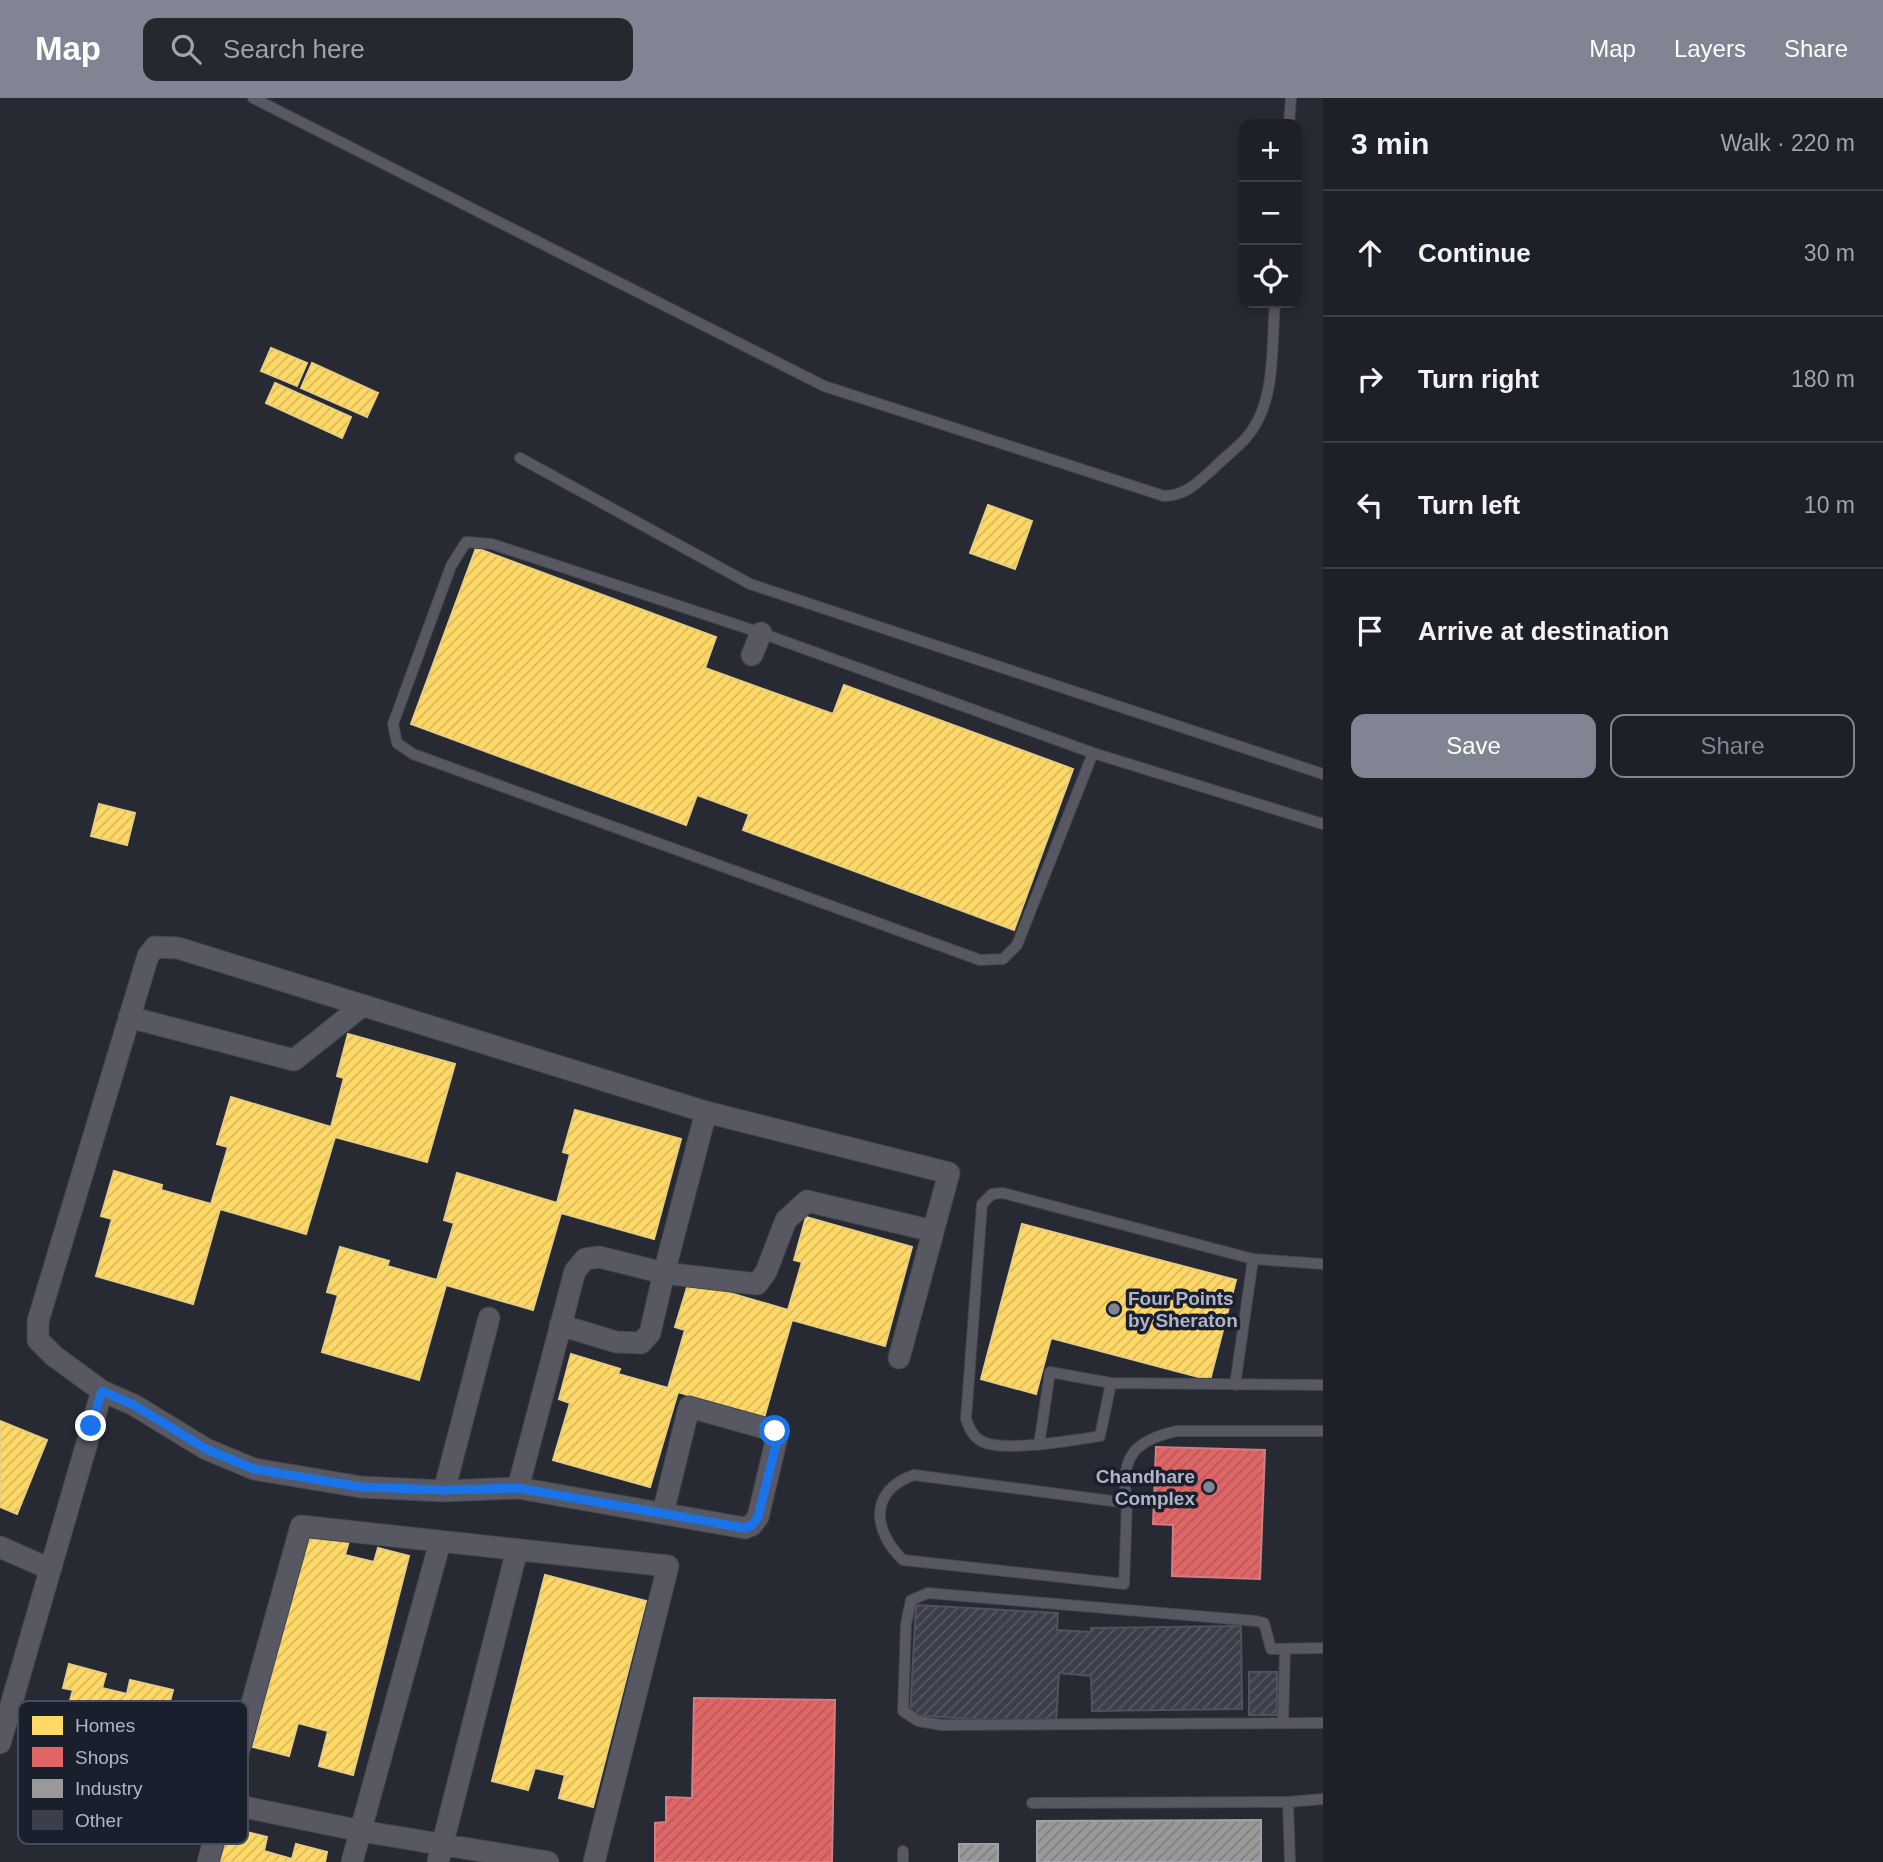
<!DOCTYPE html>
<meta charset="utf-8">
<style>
body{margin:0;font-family:Helvetica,sans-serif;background:#25282e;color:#f1f3f6}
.controls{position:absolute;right:21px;top:21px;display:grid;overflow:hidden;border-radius:14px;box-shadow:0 4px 10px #0003}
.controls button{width:63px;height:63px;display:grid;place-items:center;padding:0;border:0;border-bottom:2px solid #3b3e43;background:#1d2026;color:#f1f3f6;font:35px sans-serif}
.stop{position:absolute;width:21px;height:21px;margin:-16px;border:5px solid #1a73e8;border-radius:50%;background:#fff}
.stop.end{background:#1a73e8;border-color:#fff;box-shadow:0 2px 7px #0008}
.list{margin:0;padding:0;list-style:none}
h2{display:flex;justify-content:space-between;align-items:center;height:91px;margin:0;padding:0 28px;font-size:30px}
h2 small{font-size:23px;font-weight:400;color:#a0a3a7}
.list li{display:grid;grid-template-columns:46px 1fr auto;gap:21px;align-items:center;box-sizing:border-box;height:126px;padding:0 28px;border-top:2px solid #3b3e43}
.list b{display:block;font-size:26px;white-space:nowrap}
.list em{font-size:23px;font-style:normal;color:#a0a3a7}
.actions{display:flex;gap:14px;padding:21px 28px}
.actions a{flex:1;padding:16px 0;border:2px solid #808493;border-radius:14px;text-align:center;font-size:24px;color:#808493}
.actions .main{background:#808493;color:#fff}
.icon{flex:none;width:38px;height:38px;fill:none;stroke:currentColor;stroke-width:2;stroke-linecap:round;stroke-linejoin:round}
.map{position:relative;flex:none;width:1323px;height:1764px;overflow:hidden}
header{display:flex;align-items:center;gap:42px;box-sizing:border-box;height:98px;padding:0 35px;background:#808493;color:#fff}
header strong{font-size:33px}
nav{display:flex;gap:38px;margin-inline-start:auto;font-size:24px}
.search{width:490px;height:63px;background:#25282e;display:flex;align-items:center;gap:18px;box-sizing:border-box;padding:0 24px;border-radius:14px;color:#a0a3a7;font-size:26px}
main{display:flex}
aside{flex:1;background:#1d2026}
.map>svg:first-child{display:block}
.homes{fill:url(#homes-hatch);stroke:#e7ce83;stroke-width:2}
.shops{fill:url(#shops-hatch);stroke:#d27d83;stroke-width:2}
.industry{fill:url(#industry-hatch);stroke:#a0a1a6;stroke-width:2}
.building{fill:url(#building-hatch);stroke:#4f515c;stroke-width:2}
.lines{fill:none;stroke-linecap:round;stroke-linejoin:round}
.service-casing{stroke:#43454d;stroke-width:12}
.minor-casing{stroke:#43454d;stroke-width:23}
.service{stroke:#575862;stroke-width:10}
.minor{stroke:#575862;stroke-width:21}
.route{stroke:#1a73e8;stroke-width:9}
.poi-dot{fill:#808493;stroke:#1a1f2e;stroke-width:2.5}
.labels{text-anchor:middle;stroke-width:7;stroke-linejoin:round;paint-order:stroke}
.poi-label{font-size:19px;font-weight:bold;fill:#b0b4c6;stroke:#1a1f2e;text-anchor:start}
.key{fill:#1a1f2e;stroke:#474c5c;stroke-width:2}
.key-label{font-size:19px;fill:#b0b4c6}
</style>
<header>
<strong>Map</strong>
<div class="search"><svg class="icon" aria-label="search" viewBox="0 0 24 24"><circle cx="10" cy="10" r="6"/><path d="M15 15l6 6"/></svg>Search here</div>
<nav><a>Map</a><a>Layers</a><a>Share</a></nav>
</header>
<main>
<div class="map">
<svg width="1323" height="1764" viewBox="0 0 1323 1764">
<defs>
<pattern id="homes-hatch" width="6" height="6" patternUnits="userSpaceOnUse" patternTransform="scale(1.75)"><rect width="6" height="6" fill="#ffd966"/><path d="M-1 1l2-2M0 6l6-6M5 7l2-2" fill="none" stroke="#d7b85d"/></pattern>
<pattern id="shops-hatch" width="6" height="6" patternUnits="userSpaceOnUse" patternTransform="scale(1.75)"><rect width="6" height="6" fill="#e06666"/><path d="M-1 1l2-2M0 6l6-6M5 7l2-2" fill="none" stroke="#b55a5b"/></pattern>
<pattern id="industry-hatch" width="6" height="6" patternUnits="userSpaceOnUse" patternTransform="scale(1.75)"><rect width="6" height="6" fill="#999"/><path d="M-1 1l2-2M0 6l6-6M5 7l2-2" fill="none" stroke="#808082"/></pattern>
<pattern id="building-hatch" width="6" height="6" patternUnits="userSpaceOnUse" patternTransform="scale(1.75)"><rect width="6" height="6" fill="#3c3f49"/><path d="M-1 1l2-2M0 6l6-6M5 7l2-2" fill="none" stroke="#565862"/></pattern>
</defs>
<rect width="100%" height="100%" fill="#272a33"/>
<!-- homes -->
<path class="homes" d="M 271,250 L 307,265 L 297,288 L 261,273 Z
M 312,265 L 378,295 L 367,319 L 301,290 Z
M 275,285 L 351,319 L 342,340 L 266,305 Z
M 988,407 L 1032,423 L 1015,471 L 970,455 Z
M 476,450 L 716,539 L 705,570 L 833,616 L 844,587 L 1073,671 L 1014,832 L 743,732 L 749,716 L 697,697 L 686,727 L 411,626 Z
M 99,706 L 135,715 L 127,747 L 91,738 Z
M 348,936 L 455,966 L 427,1064 L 335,1039 L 306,1136 L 220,1111 L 193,1206 L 96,1178 L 112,1121 L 101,1118 L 114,1073 L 162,1087 L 161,1092 L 211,1106 L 228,1049 L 217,1046 L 231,999 L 331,1029 L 344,980 L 337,978 Z
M 575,1012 L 681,1041 L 654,1141 L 561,1115 L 533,1212 L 446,1187 L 419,1282 L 322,1254 L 338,1197 L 327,1194 L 340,1149 L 389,1163 L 387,1168 L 437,1182 L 454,1125 L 444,1122 L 457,1075 L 557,1105 L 570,1056 L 563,1054 Z
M 806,1119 L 912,1149 L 885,1248 L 792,1222 L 764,1320 L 678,1294 L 650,1389 L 553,1362 L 570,1305 L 559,1301 L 571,1256 L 620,1271 L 618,1276 L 668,1290 L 685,1232 L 675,1229 L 689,1183 L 788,1212 L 802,1164 L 794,1162 Z
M 1022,1126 L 1236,1182 L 1210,1282 L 1051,1240 L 1036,1296 L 981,1281 Z
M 0,1323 L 47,1342 L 17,1416 L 0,1409 Z
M 308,1432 L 349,1443 L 345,1457 L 374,1464 L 378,1450 L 409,1458 L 353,1677 L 319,1668 L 328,1633 L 298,1625 L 289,1658 L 253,1649 Z
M 545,1477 L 646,1503 L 593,1709 L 559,1700 L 565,1677 L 535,1670 L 528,1692 L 492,1683 Z
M 69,1566 L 106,1576 L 102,1590 L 127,1596 L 130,1582 L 173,1592 L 166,1618 L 160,1616 L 154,1640 L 160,1642 L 156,1660 L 117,1650 L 122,1631 L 97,1624 L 92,1643 L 52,1633 L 57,1614 L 66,1616 L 73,1592 L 63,1590 Z
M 227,1729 L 267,1739 L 264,1753 L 292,1761 L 296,1746 L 327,1754 L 325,1764 L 217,1764 Z"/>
<!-- shops -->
<path class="shops" d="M 1156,1349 L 1265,1352 L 1260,1481 L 1172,1478 L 1173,1427 L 1153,1426 Z
M 694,1600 L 835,1602 L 832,1764 L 655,1764 L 655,1725 L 666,1724 L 666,1699 L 692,1700 Z"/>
<!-- industry -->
<path class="industry" d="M 1261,1722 L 1261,1764 L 1037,1764 L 1037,1723 Z
M 959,1746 L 998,1746 L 998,1764 L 959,1764 Z"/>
<!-- building -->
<path class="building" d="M 916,1507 L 1058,1515 L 1057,1532 L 1091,1534 L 1091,1530 L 1241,1528 L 1242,1611 L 1092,1613 L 1091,1578 L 1059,1575 L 1056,1626 L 910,1617 Z
M 1249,1574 L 1277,1574 L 1277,1617 L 1249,1617 Z"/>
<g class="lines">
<defs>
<path id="service" d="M 253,0 L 824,288 L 1164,398 C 1187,397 1197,385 1214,370 C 1224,360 1236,351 1246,340 C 1277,305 1271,249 1275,205
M 1289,26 L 1291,0
M 520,360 L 750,486 L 1323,676
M 1093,655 L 1017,847 L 1003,861 L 980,862 L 413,656 L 397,645 L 393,626 L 451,468 L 466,444 L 492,446 L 761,535 L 1093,655 L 1323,726
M 1323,1166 L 1253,1161 L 1003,1095 L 992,1096 L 982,1106 L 966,1321 C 969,1329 972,1338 981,1343 C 1001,1355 1075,1342 1100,1338 L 1111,1285 L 1323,1287
M 1235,1287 L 1253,1161
M 1039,1347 L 1050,1274 L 1111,1285
M 1127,1405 L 1124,1486 L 903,1462 C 873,1433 868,1393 914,1377 L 1127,1405 C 1119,1360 1134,1342 1177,1333 L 1323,1333
M 1323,1550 L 1271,1551 L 1264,1525 L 1256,1523 L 928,1495 L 911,1502 L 906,1526 L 903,1613 L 918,1623 L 942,1627 L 1323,1625
M 1283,1625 L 1285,1551
M 1288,1704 L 1290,1764
M 1032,1705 L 1288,1704 L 1323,1701
M 903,1753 L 903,1764"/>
<path id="minor" d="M 752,557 L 761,535
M 129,919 L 294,962 L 362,908
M 560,1227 L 616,1244 L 641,1245 L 650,1235 L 664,1175 L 757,1186 L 766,1174 L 786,1122 L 807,1103 L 933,1133
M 518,1390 L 575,1173 L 585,1161 L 599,1159 L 664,1175 L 706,1014
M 444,1393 L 489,1220
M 663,1415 L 689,1309 L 775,1333 L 777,1339 L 758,1419 L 752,1427 L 745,1430 L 518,1390 L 444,1393 L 361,1389 L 254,1371 L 206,1351 L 134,1307 L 102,1293 L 54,1258 L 38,1242 L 38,1223 L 148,858 L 155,849 L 178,850 L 706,1014 L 949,1075 L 899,1260
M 0,1449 L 50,1471
M 0,1645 L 102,1293
M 225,1705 L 361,1733 L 548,1764
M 208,1764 L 301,1428 L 668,1468 L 594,1764
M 352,1764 L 440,1444
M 438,1764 L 517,1452"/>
</defs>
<!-- service casing -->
<use href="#service" class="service-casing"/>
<!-- minor casing -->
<use href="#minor" class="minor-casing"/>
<!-- service -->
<use href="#service" class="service"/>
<!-- minor -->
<use href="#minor" class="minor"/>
</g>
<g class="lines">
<!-- route -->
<path class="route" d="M 91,1328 L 102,1293 L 134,1307 L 206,1351 L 254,1371 L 361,1389 L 444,1392 L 518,1390 L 745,1430 L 752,1427 L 758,1419 L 778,1339 L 775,1333"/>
</g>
<!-- markers -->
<g class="poi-dot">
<circle cx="1114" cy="1211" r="7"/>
<circle cx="1209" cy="1389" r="7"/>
</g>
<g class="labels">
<!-- poi labels -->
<g class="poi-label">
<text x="1128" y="1207">Four Points<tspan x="1128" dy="22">by Sheraton</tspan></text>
<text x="1195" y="1385" text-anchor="end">Chandhare<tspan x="1195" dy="22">Complex</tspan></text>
</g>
</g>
<!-- legend -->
<rect x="18" y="1603" width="230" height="143" rx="10" class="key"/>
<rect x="32" y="1618" width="31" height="19" fill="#ffd966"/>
<rect x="32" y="1649" width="31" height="20" fill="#e06666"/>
<rect x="32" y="1681" width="31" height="19" fill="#999"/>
<rect x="32" y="1712" width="31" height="20" fill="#3c3f49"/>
<g class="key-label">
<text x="75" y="1634">Homes</text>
<text x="75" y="1666">Shops</text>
<text x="75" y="1697">Industry</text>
<text x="75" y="1729">Other</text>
</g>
</svg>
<div class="controls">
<button>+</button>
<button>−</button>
<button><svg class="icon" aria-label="locate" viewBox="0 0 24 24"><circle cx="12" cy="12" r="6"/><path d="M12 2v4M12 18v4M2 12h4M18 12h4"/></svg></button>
</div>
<div class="stop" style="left:775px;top:1333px"></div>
<div class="stop end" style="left:91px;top:1328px"></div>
</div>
<aside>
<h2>3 min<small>Walk · 220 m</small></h2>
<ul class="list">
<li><svg class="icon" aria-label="ahead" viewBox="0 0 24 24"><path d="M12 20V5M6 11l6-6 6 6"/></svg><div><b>Continue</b></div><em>30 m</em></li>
<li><svg class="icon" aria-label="right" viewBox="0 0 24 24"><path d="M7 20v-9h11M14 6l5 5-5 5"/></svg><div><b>Turn right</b></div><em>180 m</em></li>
<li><svg class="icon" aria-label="left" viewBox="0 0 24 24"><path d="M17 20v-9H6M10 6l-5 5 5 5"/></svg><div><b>Turn left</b></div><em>10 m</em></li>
<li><svg class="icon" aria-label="arrive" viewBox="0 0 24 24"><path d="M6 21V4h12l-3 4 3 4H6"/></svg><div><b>Arrive at destination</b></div></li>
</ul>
<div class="actions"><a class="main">Save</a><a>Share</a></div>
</aside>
</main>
